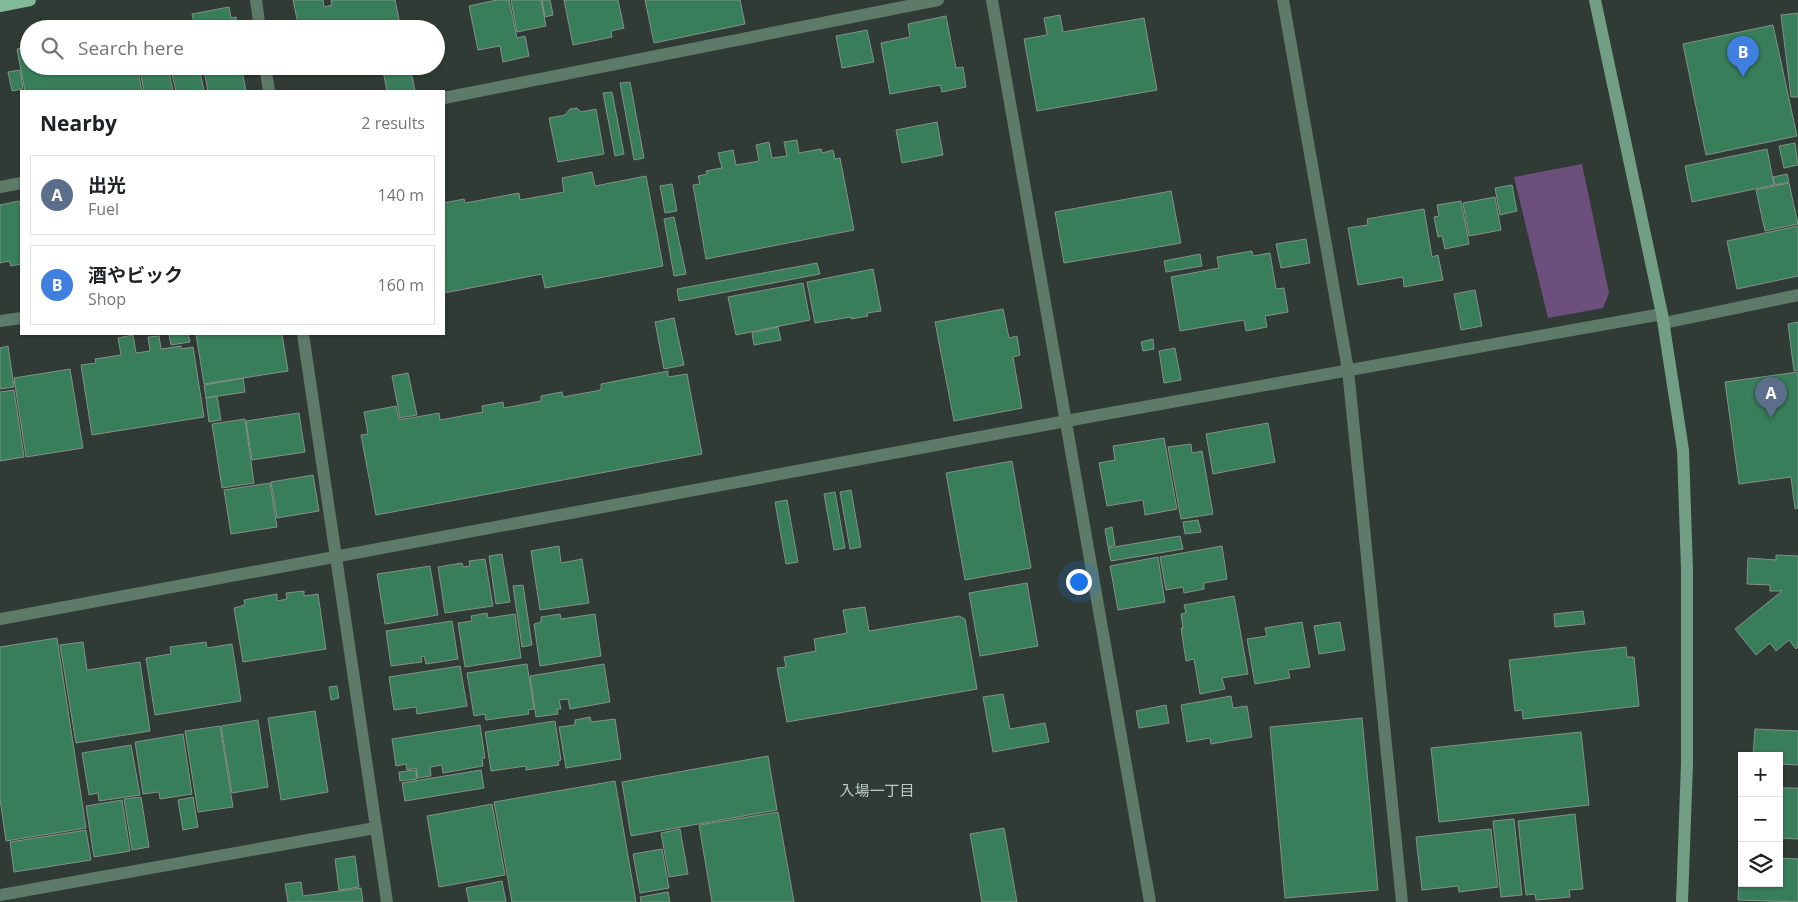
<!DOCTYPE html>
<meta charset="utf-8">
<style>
body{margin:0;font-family:"Open Sans","Noto Sans JP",sans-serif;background:#f2f2f2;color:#202124}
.controls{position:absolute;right:15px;bottom:15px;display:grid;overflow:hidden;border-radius:0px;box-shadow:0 1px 4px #0004}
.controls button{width:45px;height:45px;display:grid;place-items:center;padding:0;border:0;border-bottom:1px solid #e0e0e0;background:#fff;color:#202124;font:25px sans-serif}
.you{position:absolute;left:1078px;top:581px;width:18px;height:18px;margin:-12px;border:4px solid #fff;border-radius:50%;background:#1a73e8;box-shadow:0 0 0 8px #1a73e833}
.badge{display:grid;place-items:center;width:32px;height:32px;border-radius:50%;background:#db2777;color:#fff;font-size:16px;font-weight:700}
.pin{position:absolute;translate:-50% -41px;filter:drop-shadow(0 1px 2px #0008)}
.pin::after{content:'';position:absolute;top:26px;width:18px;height:15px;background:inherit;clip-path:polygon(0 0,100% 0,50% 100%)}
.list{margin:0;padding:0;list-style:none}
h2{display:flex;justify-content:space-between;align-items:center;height:65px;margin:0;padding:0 20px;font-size:21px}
h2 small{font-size:16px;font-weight:400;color:#757577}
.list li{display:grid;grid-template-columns:32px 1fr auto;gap:15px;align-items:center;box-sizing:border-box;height:80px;margin:0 10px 10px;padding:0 10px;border:1px solid #e0e0e0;border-radius:0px}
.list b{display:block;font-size:19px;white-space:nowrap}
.list p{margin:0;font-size:16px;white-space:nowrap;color:#757577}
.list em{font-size:16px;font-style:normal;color:#757577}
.icon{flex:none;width:28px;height:28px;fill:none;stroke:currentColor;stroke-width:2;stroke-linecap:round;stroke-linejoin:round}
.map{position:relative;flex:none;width:1798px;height:902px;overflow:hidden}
.search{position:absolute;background:#fff;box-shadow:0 1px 4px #0004;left:20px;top:20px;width:425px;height:55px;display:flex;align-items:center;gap:12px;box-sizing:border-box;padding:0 18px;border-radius:28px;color:#757577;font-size:19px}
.panel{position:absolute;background:#fff;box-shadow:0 1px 4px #0004;left:20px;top:90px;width:425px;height:245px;border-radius:0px}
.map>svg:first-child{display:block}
.green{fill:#6d4f7e}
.building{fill:#397e5a;stroke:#849189}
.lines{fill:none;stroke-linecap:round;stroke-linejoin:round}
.lane{stroke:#5e7a69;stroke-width:12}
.street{stroke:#5e7a69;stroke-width:12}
.secondary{stroke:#719e84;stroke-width:12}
.primary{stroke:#80ba98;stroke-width:12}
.labels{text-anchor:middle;stroke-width:4;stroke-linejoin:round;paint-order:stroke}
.neighbourhood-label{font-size:15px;fill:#becdc3;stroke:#2f3b34}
</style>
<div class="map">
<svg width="1798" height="902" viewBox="0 0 1798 902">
<rect width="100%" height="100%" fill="#2f3b34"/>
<!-- green -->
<path class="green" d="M 1582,164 L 1609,293 L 1603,308 L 1548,318 L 1514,177 Z"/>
<!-- building -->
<path class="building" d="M 293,0 L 323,0 L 324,7 L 332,5 L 331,0 L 395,0 L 401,29 L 299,29 Z
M 497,0 L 509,0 L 517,38 L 525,36 L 529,56 L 503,62 L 500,46 L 478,50 L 469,6 Z
M 511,0 L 541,0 L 546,26 L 517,32 Z
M 542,0 L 550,0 L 553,15 L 545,17 Z
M 564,0 L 618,0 L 624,28 L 611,31 L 612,37 L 573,45 Z
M 645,0 L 740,0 L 745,24 L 654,43 Z
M 229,7 L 231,18 L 236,17 L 238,29 L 195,29 L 192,14 Z
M 1798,13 L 1798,97 L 1791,97 L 1781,15 Z
M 1060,15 L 1063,32 L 1144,18 L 1157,90 L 1037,111 L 1024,39 L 1047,35 L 1044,18 Z
M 946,16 L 956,68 L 963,67 L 966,87 L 942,92 L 940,85 L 890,94 L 881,43 L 910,37 L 908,24 Z
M 1773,25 L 1797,136 L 1706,155 L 1683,44 Z
M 867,30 L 874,62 L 842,68 L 836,36 Z
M 29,47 L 29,66 L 137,66 L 142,91 L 25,91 L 17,49 Z
M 139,66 L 168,66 L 173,91 L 144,91 Z
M 170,66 L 199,66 L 204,91 L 176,91 Z
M 203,66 L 241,66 L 246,91 L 208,91 Z
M 382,66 L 410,66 L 415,91 L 387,91 Z
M 416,66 L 430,66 L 431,72 L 418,75 Z
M 20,70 L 23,89 L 12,91 L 8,72 Z
M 630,82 L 644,158 L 634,160 L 620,83 Z
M 612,92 L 624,154 L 615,156 L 603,93 Z
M 577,108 L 581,112 L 596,109 L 604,154 L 558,162 L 549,118 L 565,115 L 570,109 Z
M 937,122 L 943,155 L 902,163 L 896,130 Z
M 797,140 L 799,153 L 821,149 L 822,153 L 833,150 L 835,159 L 840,158 L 854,230 L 706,259 L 693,185 L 700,184 L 698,176 L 707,174 L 706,171 L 722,168 L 718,153 L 733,150 L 736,165 L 759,161 L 756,145 L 769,142 L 772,158 L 787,156 L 784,142 Z
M 1795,143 L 1798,165 L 1784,168 L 1779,146 Z
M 1767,149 L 1774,185 L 1692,202 L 1685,166 Z
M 592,172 L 595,186 L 646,176 L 663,266 L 545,288 L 542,274 L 444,293 L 444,203 L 464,199 L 465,203 L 519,193 L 520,200 L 564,192 L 562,178 Z
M 1787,174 L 1789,182 L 1775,185 L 1773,177 Z
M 1789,183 L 1798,224 L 1765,231 L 1756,190 Z
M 672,184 L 677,211 L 665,213 L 660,186 Z
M 1512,185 L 1517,211 L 1500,215 L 1495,188 Z
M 1171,191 L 1181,243 L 1064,263 L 1055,212 Z
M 1495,197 L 1501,230 L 1469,236 L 1463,203 Z
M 19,201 L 21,209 L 21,264 L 11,266 L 9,261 L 0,263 L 0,205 Z
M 1461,201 L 1469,244 L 1445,249 L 1442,236 L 1438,237 L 1434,217 L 1439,216 L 1437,205 Z
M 1424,209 L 1432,257 L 1438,255 L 1443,280 L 1404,287 L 1403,277 L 1358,285 L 1348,228 L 1368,225 L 1367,219 Z
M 674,217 L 686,274 L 674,276 L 664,219 Z
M 1798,226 L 1798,276 L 1737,289 L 1727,241 Z
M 1306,239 L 1310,263 L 1281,268 L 1276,244 Z
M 1252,251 L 1253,256 L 1270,253 L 1276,289 L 1284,288 L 1288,312 L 1265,316 L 1267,327 L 1246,331 L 1244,320 L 1180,331 L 1171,277 L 1219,268 L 1217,257 Z
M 1200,254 L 1202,266 L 1166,272 L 1164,261 Z
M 817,263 L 820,274 L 679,301 L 677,289 Z
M 873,269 L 881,311 L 867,313 L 868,316 L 851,319 L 851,317 L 815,323 L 807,282 Z
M 803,283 L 810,320 L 736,335 L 728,297 Z
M 1475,290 L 1482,326 L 1461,330 L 1454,294 Z
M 1003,309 L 1009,338 L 1017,336 L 1020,355 L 1013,357 L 1022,408 L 954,421 L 935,322 Z
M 674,318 L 684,365 L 664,369 L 655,322 Z
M 1798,322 L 1798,370 L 1794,371 L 1788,324 Z
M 778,327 L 781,340 L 754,345 L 752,333 Z
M 169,334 L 188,334 L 190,342 L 171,345 Z
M 196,334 L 282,334 L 288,371 L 204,384 Z
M 133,335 L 136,353 L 150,351 L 148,337 L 159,336 L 161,349 L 181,346 L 181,349 L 193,347 L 204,417 L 92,435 L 81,365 L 96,363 L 95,359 L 121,355 L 118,338 Z
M 1153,339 L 1154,349 L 1143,351 L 1141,342 Z
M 8,346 L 14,387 L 0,389 L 0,348 Z
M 1175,348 L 1181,380 L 1164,383 L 1159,351 Z
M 70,369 L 83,448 L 26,457 L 14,378 Z
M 668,371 L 668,377 L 687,374 L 702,454 L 376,515 L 361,435 L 368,434 L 364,412 L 396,406 L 399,420 L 439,413 L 440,420 L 483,412 L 482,406 L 503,402 L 504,408 L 541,401 L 541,396 L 562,392 L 563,397 L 601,390 L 601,384 Z
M 1798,372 L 1798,508 L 1795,509 L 1791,477 L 1739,484 L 1725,382 Z
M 408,373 L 417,415 L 400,418 L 392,376 Z
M 243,378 L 245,392 L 206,398 L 204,385 Z
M 14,390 L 24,457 L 0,461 L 0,392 Z
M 217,396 L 221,420 L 209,422 L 206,398 Z
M 299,413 L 305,452 L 252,460 L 246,421 Z
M 245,419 L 254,483 L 222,488 L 212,424 Z
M 1268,423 L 1275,462 L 1213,474 L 1206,434 Z
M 1164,438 L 1177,509 L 1145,515 L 1143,500 L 1107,506 L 1099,463 L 1115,460 L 1113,446 Z
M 1191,444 L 1192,453 L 1202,451 L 1213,514 L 1181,519 L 1168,447 Z
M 1012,461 L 1031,568 L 965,580 L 946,473 Z
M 313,475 L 319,511 L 277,518 L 271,482 Z
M 270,483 L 277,527 L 231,534 L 224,490 Z
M 851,490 L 861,547 L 850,549 L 840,492 Z
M 835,492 L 845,548 L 834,550 L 824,494 Z
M 787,500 L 798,562 L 786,564 L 775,502 Z
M 1198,520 L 1201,532 L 1185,534 L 1183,522 Z
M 1112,527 L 1115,545 L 1108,547 L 1105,529 Z
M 1180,536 L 1183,549 L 1111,561 L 1108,548 Z
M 559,546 L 561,563 L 582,559 L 589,603 L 540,610 L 531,551 Z
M 1222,546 L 1227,579 L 1204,583 L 1204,589 L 1184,593 L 1183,587 L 1166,590 L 1160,557 Z
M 502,554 L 510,602 L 496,604 L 489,556 Z
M 1776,555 L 1798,556 L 1798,647 L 1796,649 L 1789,640 L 1776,651 L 1770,643 L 1756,655 L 1735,629 L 1782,591 L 1770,591 L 1770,585 L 1747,584 L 1748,558 L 1776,560 Z
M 1158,557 L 1165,602 L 1118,610 L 1110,566 Z
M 485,559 L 493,606 L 445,613 L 438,567 L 462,563 L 463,567 L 470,566 L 469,561 Z
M 430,566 L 438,615 L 385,624 L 377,574 Z
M 1027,583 L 1038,646 L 980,656 L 969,593 Z
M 523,585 L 532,645 L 522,647 L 513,586 Z
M 304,591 L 304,596 L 318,594 L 326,649 L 243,662 L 234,608 L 245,605 L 244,600 L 277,594 L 277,601 L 287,599 L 286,593 Z
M 1234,596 L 1248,674 L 1222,678 L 1225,689 L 1200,694 L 1194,659 L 1186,661 L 1181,628 L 1183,628 L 1181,614 L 1186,613 L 1184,605 Z
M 865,607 L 869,631 L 959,616 L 965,619 L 977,689 L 787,722 L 777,668 L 786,667 L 784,657 L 816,651 L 814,639 L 847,633 L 843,610 Z
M 1583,611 L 1585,624 L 1555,627 L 1554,614 Z
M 487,613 L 488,618 L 515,614 L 521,658 L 465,667 L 458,623 L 472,621 L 471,616 Z
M 560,614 L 561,619 L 595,614 L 601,656 L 540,666 L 534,624 L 541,622 L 541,617 Z
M 452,621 L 458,659 L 426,664 L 424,656 L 421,657 L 422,662 L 391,666 L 386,631 Z
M 1302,622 L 1310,667 L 1288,670 L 1290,678 L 1255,684 L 1247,639 L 1267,636 L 1265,628 Z
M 1340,622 L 1345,650 L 1319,654 L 1314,626 Z
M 57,638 L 86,828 L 6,841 L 0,799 L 0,647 Z
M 83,642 L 87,670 L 140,662 L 150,731 L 76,743 L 60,645 Z
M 206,642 L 207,648 L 232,644 L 241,701 L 155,715 L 146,658 L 171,654 L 170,647 Z
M 1626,647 L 1627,657 L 1634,657 L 1639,706 L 1523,719 L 1522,710 L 1515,711 L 1509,660 Z
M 527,664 L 534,709 L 528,710 L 529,714 L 486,720 L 485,714 L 474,716 L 467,673 Z
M 604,664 L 610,702 L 570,709 L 568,699 L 559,700 L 561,709 L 557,709 L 558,714 L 536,717 L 530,676 Z
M 460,666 L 467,706 L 417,714 L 416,707 L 394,710 L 389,677 Z
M 337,686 L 339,698 L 331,700 L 329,687 Z
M 1003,694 L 1010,729 L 1045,723 L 1049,742 L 993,752 L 983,697 Z
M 1231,696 L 1233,708 L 1247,706 L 1252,737 L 1211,744 L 1210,738 L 1187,742 L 1181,705 Z
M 1166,705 L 1169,723 L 1139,728 L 1136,711 Z
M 315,711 L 328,792 L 281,800 L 268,718 Z
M 590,717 L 591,722 L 615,719 L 621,759 L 566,768 L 559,727 L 575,725 L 575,720 Z
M 1362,718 L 1378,890 L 1285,898 L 1270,727 Z
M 258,720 L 268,787 L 232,793 L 221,726 Z
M 555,721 L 561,760 L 558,761 L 559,765 L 526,770 L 526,766 L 491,771 L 485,732 Z
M 480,725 L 485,758 L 482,758 L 483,766 L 443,773 L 442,765 L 430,767 L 431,776 L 418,778 L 416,768 L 407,770 L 406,764 L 396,766 L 392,739 Z
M 220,726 L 233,807 L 198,812 L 185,731 Z
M 1755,729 L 1798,731 L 1798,765 L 1779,764 L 1779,756 L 1753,756 Z
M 1581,732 L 1589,805 L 1439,822 L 1431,748 Z
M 183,734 L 192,794 L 160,799 L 159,792 L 143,794 L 135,742 Z
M 131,745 L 140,795 L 99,801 L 98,793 L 89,795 L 82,753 Z
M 768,756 L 777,810 L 631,836 L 622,782 Z
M 416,770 L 417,779 L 400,781 L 399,772 Z
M 481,770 L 484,788 L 405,801 L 402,783 Z
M 615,781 L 636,902 L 512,902 L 494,802 Z
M 1779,788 L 1798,788 L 1798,839 L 1779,838 Z
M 141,797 L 149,847 L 132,850 L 124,799 Z
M 193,797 L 198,827 L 183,830 L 178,800 Z
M 122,800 L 130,851 L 94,857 L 86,806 Z
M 492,804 L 505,875 L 439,887 L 427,816 Z
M 778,812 L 794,902 L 712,902 L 699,825 Z
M 1575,814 L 1583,889 L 1569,890 L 1570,897 L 1536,900 L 1535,894 L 1526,895 L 1518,821 Z
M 1514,819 L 1522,895 L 1501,897 L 1493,821 Z
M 1004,828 L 1017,902 L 982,902 L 970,834 Z
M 680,829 L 688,874 L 669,877 L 661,833 Z
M 1491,829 L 1498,887 L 1459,892 L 1458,886 L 1422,890 L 1416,837 Z
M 86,830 L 91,860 L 14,872 L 10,842 Z
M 662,849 L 669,888 L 640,893 L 633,854 Z
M 355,856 L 359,887 L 339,890 L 335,859 Z
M 1740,856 L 1742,856 L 1742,883 L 1779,883 L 1779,858 L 1798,859 L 1798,902 L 1738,900 Z
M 502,881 L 506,902 L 469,902 L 466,888 Z
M 301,882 L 303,896 L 361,888 L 363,902 L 288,902 L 285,884 Z
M 668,892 L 670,902 L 641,902 L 640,897 Z"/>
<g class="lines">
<!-- lane -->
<path class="lane" d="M 444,98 L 938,0
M 0,187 L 21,183"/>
<!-- street -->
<path class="street" d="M 256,0 L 260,29
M 992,0 L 1150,902
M 1283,0 L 1348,370 L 1402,902
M 265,66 L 269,91
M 0,321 L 21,318
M 1664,323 L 1798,295
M 303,334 L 387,902
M 0,619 L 1066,421 L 1662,314
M 0,895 L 375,828"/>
<!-- secondary -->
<path class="secondary" d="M 1595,0 L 1662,314 L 1683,450 L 1687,570 L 1687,763 L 1682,902"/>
<!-- primary -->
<path class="primary" d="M 0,6 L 30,0"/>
</g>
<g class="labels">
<!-- neighbourhood labels -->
<g class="neighbourhood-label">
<text x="877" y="796">入場一丁目</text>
</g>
</g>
</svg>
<div class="controls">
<button>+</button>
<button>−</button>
<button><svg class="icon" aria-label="layers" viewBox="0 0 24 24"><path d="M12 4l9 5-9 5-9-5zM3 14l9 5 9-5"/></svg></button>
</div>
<div class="you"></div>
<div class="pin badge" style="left:1771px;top:418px;background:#5c6f8a">A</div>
<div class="pin badge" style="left:1743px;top:77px;background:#3f7fe0">B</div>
<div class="search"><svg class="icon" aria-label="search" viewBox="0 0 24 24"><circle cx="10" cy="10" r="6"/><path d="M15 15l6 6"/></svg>Search here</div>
<section class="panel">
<h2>Nearby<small>2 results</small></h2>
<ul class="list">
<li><span class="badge" style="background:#5c6f8a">A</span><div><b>出光</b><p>Fuel</p></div><em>140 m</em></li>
<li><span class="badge" style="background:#3f7fe0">B</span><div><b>酒やビック</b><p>Shop</p></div><em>160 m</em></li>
</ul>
</section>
</div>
